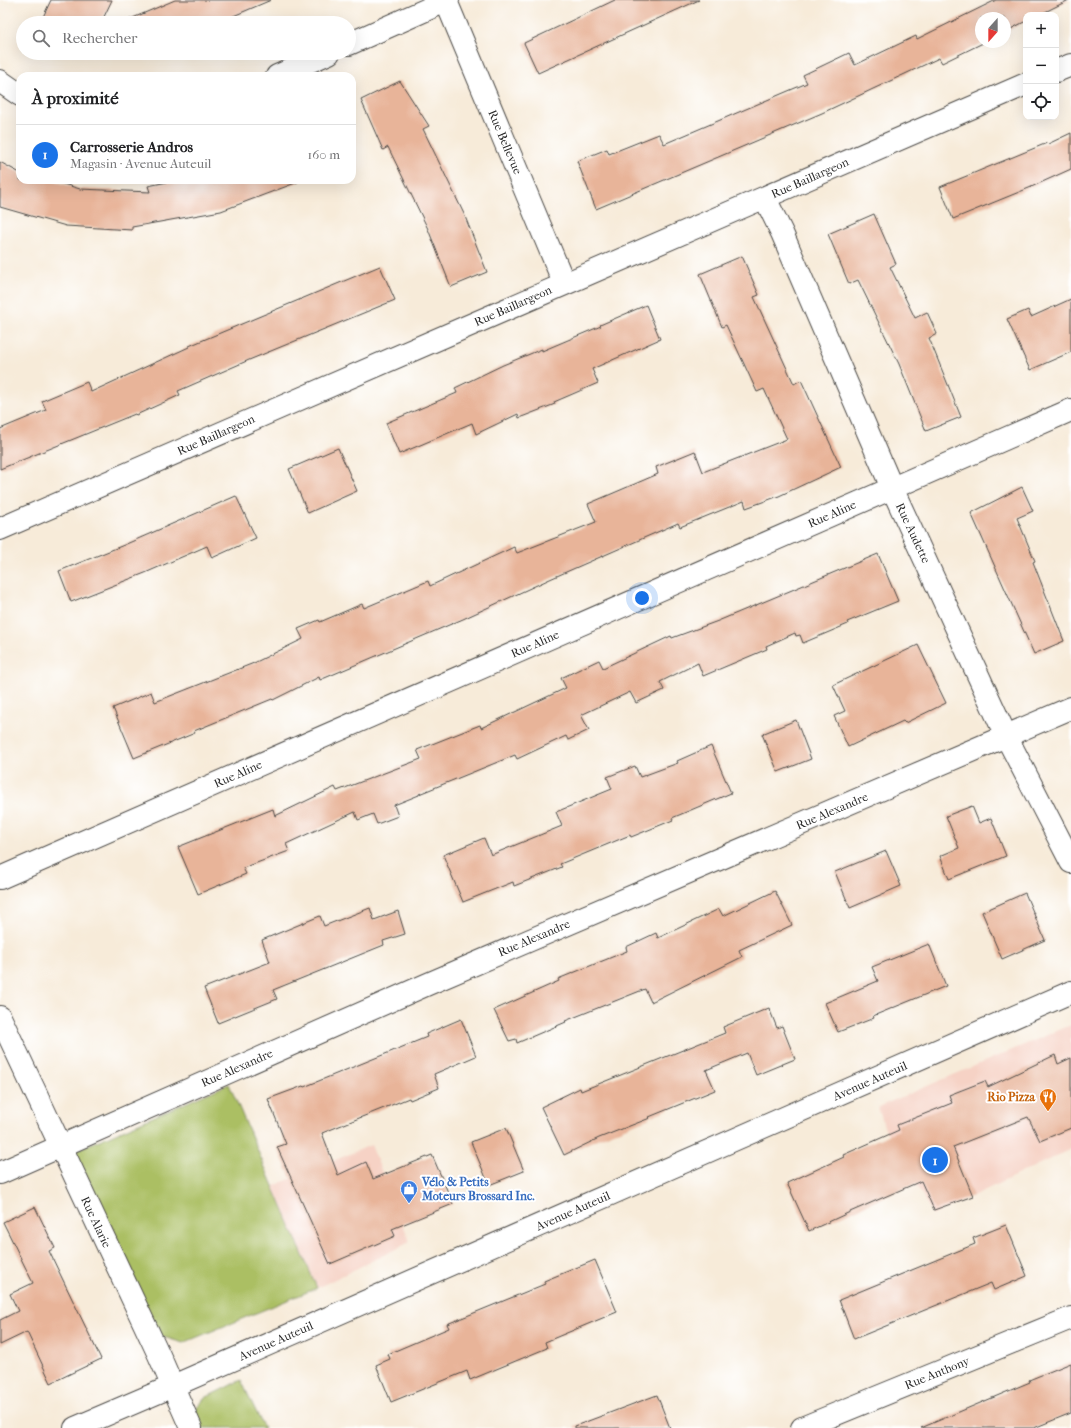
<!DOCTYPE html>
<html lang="fr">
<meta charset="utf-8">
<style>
body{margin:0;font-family:"IM FELL French Canon",serif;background:#f2f2f2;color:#202124}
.controls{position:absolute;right:12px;top:12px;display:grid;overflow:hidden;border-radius:8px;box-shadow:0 4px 16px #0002}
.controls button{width:36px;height:36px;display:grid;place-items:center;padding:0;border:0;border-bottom:1px solid #e0e0e0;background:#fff;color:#202124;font:20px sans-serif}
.compass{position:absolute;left:975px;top:12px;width:36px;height:36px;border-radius:50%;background:#fff;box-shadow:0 4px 16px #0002;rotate:201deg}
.you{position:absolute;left:642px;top:598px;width:14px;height:14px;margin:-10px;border:3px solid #fff;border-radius:50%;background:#1a73e8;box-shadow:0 0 0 6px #1a73e833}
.badge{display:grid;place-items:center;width:26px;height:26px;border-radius:50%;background:#1a73e8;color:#fff;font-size:13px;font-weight:700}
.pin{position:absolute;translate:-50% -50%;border:2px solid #fff;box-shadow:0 1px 4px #0006}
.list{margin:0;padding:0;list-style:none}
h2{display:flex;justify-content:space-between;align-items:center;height:52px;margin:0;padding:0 16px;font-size:17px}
h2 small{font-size:13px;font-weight:400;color:#757577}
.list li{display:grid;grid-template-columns:26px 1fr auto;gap:12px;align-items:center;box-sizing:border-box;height:60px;padding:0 16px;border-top:1px solid #e0e0e0}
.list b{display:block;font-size:15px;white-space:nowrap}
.list p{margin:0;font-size:13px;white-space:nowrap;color:#757577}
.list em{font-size:13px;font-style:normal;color:#757577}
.icon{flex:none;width:22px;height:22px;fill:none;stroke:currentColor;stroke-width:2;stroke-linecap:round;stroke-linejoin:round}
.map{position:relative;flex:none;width:1071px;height:1428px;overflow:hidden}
.search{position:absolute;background:#fff;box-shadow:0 4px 16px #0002;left:16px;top:16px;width:340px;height:44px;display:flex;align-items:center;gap:10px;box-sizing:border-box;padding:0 14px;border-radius:22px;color:#757577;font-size:15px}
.panel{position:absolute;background:#fff;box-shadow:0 4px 16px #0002;left:16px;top:72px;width:340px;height:112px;border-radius:12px}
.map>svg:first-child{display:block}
.built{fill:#f6d2c5}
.green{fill:#abbf64;stroke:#6b7548}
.building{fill:#e8b499}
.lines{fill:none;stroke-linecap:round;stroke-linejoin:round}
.minor-casing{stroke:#4a4845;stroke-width:24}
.minor{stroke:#fff;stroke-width:22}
.labels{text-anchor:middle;stroke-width:4;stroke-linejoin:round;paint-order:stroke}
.street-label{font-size:12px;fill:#2b2b2b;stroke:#fff}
.food-label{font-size:12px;font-weight:bold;fill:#c56008;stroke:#fff;text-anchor:end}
.shop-label{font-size:12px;font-weight:bold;fill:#366cbe;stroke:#fff;text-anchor:start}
</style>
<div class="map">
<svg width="1071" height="1428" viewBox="0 0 1071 1428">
<rect width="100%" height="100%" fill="#fff"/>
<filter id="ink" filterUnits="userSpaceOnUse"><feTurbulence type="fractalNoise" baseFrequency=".025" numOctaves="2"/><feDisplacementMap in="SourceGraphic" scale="8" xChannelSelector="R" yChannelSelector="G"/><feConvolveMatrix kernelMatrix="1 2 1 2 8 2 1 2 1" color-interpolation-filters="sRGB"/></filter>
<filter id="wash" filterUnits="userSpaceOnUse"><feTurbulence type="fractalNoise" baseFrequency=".012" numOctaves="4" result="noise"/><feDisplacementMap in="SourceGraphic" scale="16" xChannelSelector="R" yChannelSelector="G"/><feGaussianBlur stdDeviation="0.9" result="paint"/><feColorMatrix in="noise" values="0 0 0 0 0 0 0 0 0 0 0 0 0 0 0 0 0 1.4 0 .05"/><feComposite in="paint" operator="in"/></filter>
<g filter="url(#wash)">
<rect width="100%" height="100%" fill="#f7ebd9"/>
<!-- built -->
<path class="built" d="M 1071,1025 L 1071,1149 L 933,1215 L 885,1129 L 878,1107 Z
M 371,1145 L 410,1242 L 317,1288 L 269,1188 Z"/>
<!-- green -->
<path class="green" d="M 229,1084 L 317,1288 L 183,1343 L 160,1336 L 74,1151 Z
M 241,1380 L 264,1428 L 197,1428 L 191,1415 L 205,1398 Z"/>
<g id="blocks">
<!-- building -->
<path class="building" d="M 51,0 L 112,0 L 101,23 L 56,23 L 43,17 Z
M 175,0 L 271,0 L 217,23 L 121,23 Z
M 615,0 L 699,0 L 538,73 L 524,43 Z
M 996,0 L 1069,0 L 1039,15 L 1026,15 L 1026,21 L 1005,32 L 1005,18 L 981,18 L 981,42 L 985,42 L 942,63 L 939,58 L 822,113 L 596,209 L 577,161 L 607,149 L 609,154 L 659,134 L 664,144 L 807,83 L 803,75 L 849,53 L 855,65 L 916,36 L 917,39 Z
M 400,81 L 429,126 L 423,129 L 464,214 L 487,272 L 451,287 L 428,229 L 388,147 L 383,150 L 361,100 Z
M 1071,133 L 1071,169 L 1029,188 L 953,219 L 940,187 L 1047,143 L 1048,144 Z
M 0,162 L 20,173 L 20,180 L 50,180 L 80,189 L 150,192 L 148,186 L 177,180 L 298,180 L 298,182 L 221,211 L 132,227 L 132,230 L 66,226 L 0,207 Z
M 874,214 L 896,264 L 890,267 L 915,318 L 927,312 L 937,334 L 929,338 L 961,417 L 926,431 L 899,364 L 858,280 L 849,284 L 828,234 Z
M 742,256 L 759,295 L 754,297 L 794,384 L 801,380 L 841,467 L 779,496 L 746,508 L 744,501 L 680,527 L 678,523 L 550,579 L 463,619 L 320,680 L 319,677 L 273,700 L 272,699 L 194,731 L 195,733 L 134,758 L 113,708 L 151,692 L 155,702 L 254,663 L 303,639 L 298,629 L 319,620 L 320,622 L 362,604 L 364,608 L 428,581 L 430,586 L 514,547 L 517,553 L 596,522 L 588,504 L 658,474 L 656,467 L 695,451 L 703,472 L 787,439 L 764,389 L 757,392 L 726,325 L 722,327 L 700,274 Z
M 380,266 L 395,300 L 249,360 L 178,391 L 180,395 L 136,415 L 135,414 L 0,469 L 0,429 L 46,410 L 42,401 L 87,382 L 91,392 L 189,347 L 189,346 Z
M 1071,299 L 1071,352 L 1030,370 L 1007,319 L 1028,310 L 1031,317 Z
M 646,305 L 660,339 L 592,369 L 598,383 L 554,402 L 555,404 L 519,418 L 518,414 L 476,434 L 472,423 L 399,454 L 386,423 L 457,393 L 455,388 L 503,365 L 542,349 L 542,351 L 601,326 L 600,325 Z
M 338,448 L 357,491 L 308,513 L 289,469 Z
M 1022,487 L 1033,511 L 1017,518 L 1035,561 L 1033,562 L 1064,641 L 1034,654 L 971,513 Z
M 236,496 L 256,538 L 212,558 L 207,546 L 145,573 L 71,602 L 59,571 L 124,545 Z
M 878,554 L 898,601 L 847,622 L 848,624 L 803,643 L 800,635 L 796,636 L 795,633 L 766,646 L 767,649 L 703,676 L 698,663 L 660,682 L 664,690 L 636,703 L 630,692 L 581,715 L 589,730 L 568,740 L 566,736 L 517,759 L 515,755 L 419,794 L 419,795 L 394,805 L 398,816 L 377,824 L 373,814 L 358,820 L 355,812 L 286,844 L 289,851 L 243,868 L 246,874 L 198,894 L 178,847 L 273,809 L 275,816 L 335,787 L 337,791 L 421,759 L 417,750 L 480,725 L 481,728 L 566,688 L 561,678 L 599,660 L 603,668 L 671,636 L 672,638 L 718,621 Z
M 918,645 L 946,703 L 905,723 L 903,721 L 848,747 L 834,716 L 845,711 L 833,685 Z
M 796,720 L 811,759 L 778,772 L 762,734 Z
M 711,746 L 731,793 L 672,818 L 673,820 L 631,837 L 630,835 L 560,864 L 562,867 L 514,886 L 513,882 L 463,902 L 443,855 L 484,838 L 491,855 L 562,826 L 556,812 L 612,789 L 607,777 L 635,766 L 640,777 L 678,763 L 677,761 Z
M 972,806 L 979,823 L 991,818 L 1006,856 L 949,879 L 940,856 L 959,848 L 946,816 Z
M 886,851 L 901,886 L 850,908 L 835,872 Z
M 775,891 L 792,925 L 739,950 L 742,957 L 651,1002 L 645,989 L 565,1021 L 566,1022 L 517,1043 L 516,1039 L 509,1041 L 494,1010 L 559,981 L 558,979 L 627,951 L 626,947 L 656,933 L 658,938 L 719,909 L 723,916 Z
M 1025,893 L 1045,940 L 1002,959 L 982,912 Z
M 370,908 L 374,920 L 398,911 L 405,934 L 383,941 L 384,945 L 273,990 L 277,999 L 218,1023 L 204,988 L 270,962 L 262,940 L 320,916 L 324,926 Z
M 929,944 L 946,986 L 873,1016 L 874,1018 L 838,1032 L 825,1003 L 878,981 L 872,967 Z
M 769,1008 L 777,1028 L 782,1026 L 795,1059 L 756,1075 L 747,1053 L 706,1070 L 715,1090 L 649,1117 L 650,1118 L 599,1138 L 564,1155 L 541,1107 L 580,1088 L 581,1091 L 725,1033 L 723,1027 Z
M 461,1019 L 476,1056 L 434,1074 L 439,1088 L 410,1100 L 409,1098 L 322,1133 L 338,1175 L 366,1162 L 373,1179 L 432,1155 L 453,1204 L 392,1229 L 395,1236 L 330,1264 L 277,1147 L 286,1144 L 268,1099 L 303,1086 L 304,1087 L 427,1037 L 426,1034 Z
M 1055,1055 L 1058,1064 L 1071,1058 L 1071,1128 L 1040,1141 L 1028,1117 L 953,1147 L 973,1196 L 934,1210 L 921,1181 L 850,1212 L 809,1231 L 787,1183 L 844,1157 L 843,1155 L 899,1130 L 897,1125 L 952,1103 L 949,1095 L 985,1081 L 988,1087 Z
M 506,1128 L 524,1171 L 489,1185 L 471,1142 Z
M 35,1207 L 55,1248 L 49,1251 L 101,1359 L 51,1383 L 27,1332 L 0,1345 L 0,1320 L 18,1311 L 10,1294 L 33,1283 L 3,1222 Z
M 1006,1225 L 1027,1276 L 994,1290 L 991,1283 L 854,1339 L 839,1300 L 975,1244 L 973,1238 Z
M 595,1260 L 617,1312 L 545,1342 L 547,1348 L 470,1380 L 467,1371 L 391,1402 L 376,1365 L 390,1359 L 388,1354 L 449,1328 L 447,1324 L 545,1284 L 544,1281 Z
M 1071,1363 L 1071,1413 L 1034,1428 L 921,1428 L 1030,1382 L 1029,1380 Z
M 657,1395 L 670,1428 L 575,1428 L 575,1426 Z"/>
</g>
</g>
<g filter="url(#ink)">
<use href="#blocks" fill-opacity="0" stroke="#4a4845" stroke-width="1"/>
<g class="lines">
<defs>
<path id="minor" d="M 446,1 L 564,283
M 349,44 L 448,0
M 1056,71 L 1071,65
M 277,76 L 329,53
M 0,81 L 20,95
M 765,198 L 782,233 L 892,488 L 1006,736 L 1071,862
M 0,529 L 1026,84
M 0,878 L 1071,410
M 0,1017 L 159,1355 L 191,1428
M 0,1173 L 428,984 L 1071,708
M 75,1428 L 173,1386 L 1071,992
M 802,1428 L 1071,1318"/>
</defs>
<!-- minor casing -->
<use href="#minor" class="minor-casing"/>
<!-- minor -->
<use href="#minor" class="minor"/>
</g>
</g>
<!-- icons -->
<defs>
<symbol id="restaurant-pin" viewBox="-11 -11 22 30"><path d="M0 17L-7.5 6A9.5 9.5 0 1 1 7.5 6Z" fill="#e8710a" stroke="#fff"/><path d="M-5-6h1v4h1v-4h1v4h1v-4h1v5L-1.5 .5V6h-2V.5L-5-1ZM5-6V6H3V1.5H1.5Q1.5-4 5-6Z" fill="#fff"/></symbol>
<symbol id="shop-pin" viewBox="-11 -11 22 30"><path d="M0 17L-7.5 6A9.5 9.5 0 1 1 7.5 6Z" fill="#3f7fe0" stroke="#fff"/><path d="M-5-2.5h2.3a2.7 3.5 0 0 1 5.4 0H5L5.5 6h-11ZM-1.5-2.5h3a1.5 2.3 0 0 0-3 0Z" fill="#fff"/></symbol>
</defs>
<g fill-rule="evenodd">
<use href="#restaurant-pin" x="1038" y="1087" width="20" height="27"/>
<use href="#shop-pin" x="399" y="1179" width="20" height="27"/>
</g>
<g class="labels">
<!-- street labels -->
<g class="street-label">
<text transform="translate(505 142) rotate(67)" y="4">Rue Bellevue</text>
<text transform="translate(810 178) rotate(-24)" y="4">Rue Baillargeon</text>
<text transform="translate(513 306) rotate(-24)" y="4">Rue Baillargeon</text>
<text transform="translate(216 435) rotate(-24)" y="4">Rue Baillargeon</text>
<text transform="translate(832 514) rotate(-24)" y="4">Rue Aline</text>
<text transform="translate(913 533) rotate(65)" y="4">Rue Audette</text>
<text transform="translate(535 644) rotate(-24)" y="4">Rue Aline</text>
<text transform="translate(238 774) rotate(-24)" y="4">Rue Aline</text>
<text transform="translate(832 811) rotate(-23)" y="4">Rue Alexandre</text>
<text transform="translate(534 938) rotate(-23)" y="4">Rue Alexandre</text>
<text transform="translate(237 1068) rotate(-24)" y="4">Rue Alexandre</text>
<text transform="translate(870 1081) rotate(-24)" y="4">Avenue Auteuil</text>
<text transform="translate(573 1211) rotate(-24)" y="4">Avenue Auteuil</text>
<text transform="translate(96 1222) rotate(65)" y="4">Rue Alarie</text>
<text transform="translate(276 1341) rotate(-24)" y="4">Avenue Auteuil</text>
<text transform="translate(937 1373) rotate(-22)" y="4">Rue Anthony</text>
</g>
<!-- food labels -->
<g class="food-label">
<text x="1035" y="1101">Rio Pizza</text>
</g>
<!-- shop labels -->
<g class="shop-label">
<text x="422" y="1186">Vélo &amp; Petits<tspan x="422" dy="14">Moteurs Brossard Inc.</tspan></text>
</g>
</g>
</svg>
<div class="controls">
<button>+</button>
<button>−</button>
<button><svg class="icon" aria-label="locate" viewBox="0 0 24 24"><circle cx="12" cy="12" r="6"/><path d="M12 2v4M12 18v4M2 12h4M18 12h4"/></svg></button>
</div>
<svg class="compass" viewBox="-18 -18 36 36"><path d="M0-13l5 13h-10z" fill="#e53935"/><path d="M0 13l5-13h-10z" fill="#757577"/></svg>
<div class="you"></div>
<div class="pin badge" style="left:935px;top:1160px">1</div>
<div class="search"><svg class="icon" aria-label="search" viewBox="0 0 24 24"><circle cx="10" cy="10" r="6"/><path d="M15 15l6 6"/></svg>Rechercher</div>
<section class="panel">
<h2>À proximité<small></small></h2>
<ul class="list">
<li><span class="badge">1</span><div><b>Carrosserie Andros</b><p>Magasin · Avenue Auteuil</p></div><em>160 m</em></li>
</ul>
</section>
</div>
